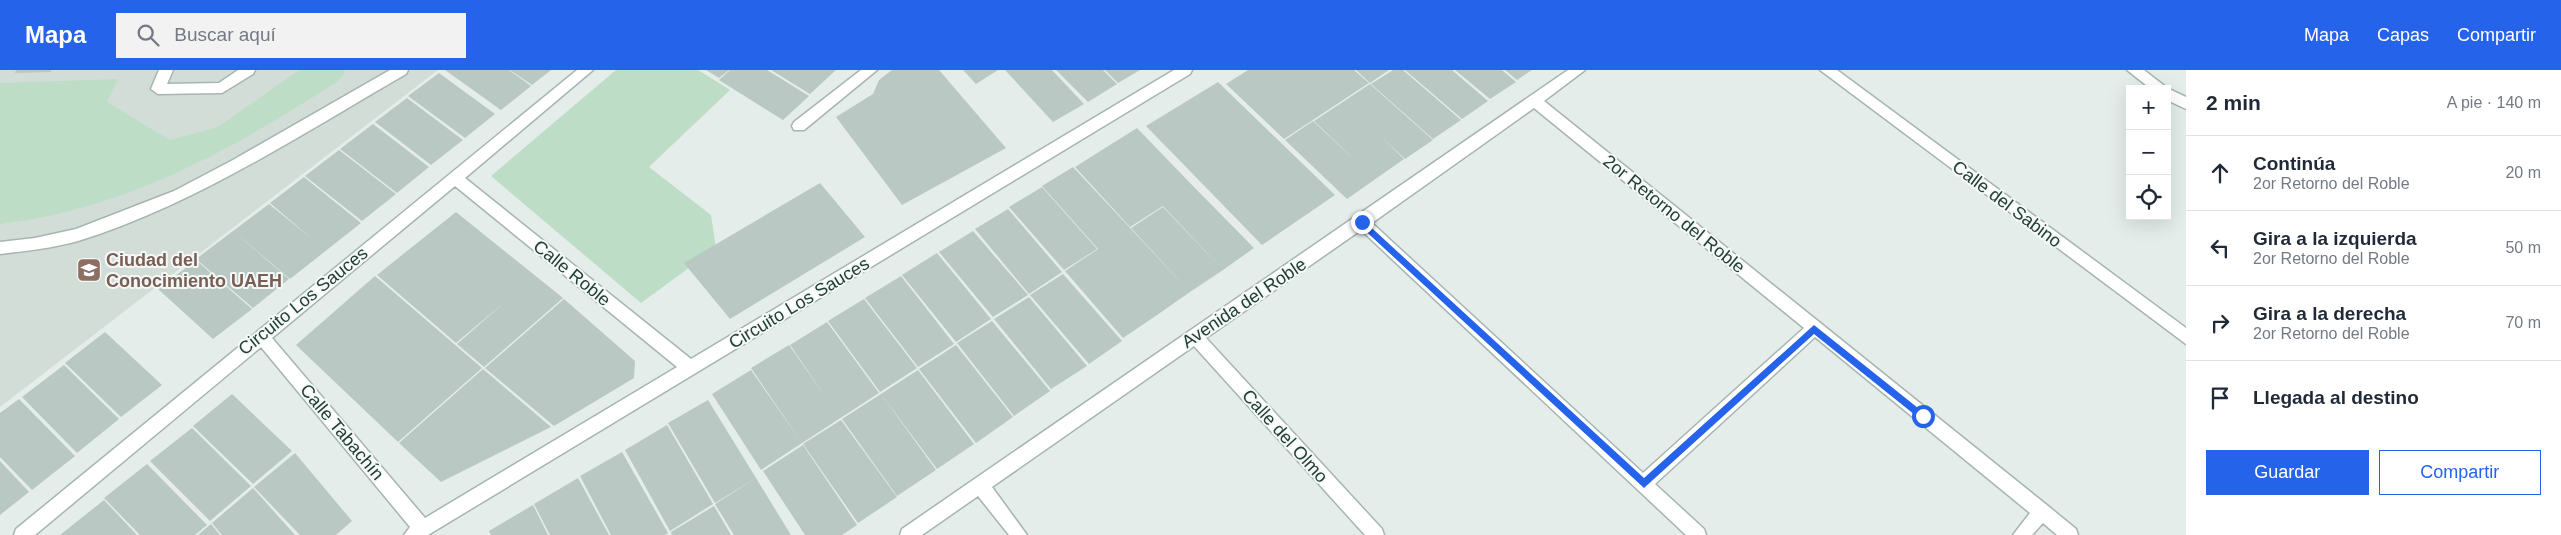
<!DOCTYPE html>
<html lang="es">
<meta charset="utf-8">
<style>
body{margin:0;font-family:Arial,sans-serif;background:#f2f2f3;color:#1f2937}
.controls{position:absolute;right:15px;top:15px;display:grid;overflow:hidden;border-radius:0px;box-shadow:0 5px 20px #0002}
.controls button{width:45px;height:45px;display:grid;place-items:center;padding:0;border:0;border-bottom:1px solid #e0e1e3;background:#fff;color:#1f2937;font:25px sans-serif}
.stop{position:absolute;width:15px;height:15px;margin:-11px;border:4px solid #2563eb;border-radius:50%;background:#fff}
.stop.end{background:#2563eb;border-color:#fff;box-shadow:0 1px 5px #0008}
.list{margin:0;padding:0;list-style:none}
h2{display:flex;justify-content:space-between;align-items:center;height:65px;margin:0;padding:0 20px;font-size:21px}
h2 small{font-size:16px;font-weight:400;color:#747a83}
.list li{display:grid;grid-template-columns:32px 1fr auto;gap:15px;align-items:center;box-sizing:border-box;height:75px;padding:0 20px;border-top:1px solid #e0e1e3}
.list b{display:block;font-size:19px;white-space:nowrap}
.list p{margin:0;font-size:16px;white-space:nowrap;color:#747a83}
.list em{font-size:16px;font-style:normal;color:#747a83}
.actions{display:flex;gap:10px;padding:15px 20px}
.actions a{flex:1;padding:11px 0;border:1px solid #2563eb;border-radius:0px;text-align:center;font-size:18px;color:#2563eb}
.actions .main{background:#2563eb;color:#fff}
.icon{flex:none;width:28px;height:28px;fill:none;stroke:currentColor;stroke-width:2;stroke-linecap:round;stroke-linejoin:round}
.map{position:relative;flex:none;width:2186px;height:465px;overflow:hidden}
header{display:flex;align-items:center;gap:30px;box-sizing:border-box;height:70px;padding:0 25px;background:#2563eb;color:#fff}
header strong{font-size:24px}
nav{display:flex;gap:28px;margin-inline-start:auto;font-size:18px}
.search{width:350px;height:45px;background:#f2f2f3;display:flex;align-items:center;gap:12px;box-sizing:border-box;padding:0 18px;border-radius:0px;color:#747a83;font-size:19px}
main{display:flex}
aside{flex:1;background:#fff}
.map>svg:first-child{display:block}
.built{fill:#d2ddd8}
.green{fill:#bdddc6}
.building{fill:#b9c8c2}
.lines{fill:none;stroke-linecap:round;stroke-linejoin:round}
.minor-casing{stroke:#a6b5b0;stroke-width:3}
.minor{fill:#fff;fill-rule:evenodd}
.route{fill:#2563eb}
.labels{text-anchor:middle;stroke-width:4;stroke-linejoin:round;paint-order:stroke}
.street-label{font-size:18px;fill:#233e37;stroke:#f4f9f7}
.education-label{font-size:18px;font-weight:bold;fill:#785e54;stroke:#f4f9f7;text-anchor:start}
</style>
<header>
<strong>Mapa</strong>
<div class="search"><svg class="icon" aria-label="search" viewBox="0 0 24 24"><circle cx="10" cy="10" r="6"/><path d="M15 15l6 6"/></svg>Buscar aquí</div>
<nav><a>Mapa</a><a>Capas</a><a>Compartir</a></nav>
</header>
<main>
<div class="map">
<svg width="2186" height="465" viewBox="0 0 2186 465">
<rect width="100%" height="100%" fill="#e4ede9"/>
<!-- built -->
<path class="built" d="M 0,0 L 438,0 L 0,337 Z"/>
<!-- green -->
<path class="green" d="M 299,0 L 344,0 L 345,3 L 338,11 C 233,79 127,139 0,154 L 0,13 L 118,9 L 107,32 L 170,70 L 218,57 Z
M 616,0 L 698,0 L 730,20 L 649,97 L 711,145 L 716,178 L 641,233 L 491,106 Z"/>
<!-- building -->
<path class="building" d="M 16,0 L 51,0 L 51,2 L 15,3 Z
M 445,0 L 509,0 L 531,16 L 501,40 Z
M 510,0 L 551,0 L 532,15 Z
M 706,0 L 729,0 L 719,8 Z
M 730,0 L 767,0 L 809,26 L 783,50 L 719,10 Z
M 771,0 L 836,0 L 810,24 Z
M 892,0 L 939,0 L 1006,78 L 902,135 L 836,47 L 873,24 L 879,10 Z
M 963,0 L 998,0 L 976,14 Z
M 1005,0 L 1052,0 L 1084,34 L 1053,52 Z
M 1056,0 L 1103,0 L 1117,14 L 1088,32 Z
M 1105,0 L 1140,0 L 1118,13 Z
M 1248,0 L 1354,0 L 1369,13 L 1284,69 L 1226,14 Z
M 1356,0 L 1389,0 L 1370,13 Z
M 1393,0 L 1403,0 L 1461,50 L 1433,69 L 1371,14 Z
M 1405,0 L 1452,0 L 1488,31 L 1462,49 Z
M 1455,0 L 1502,0 L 1516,12 L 1490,29 Z
M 1505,0 L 1532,0 L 1517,10 Z
M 439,3 L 495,44 L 465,68 L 408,26 Z
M 1218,12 L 1335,125 L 1262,175 L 1146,56 Z
M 1370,14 L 1433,70 L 1405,89 L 1380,66 L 1404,89 L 1347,129 L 1285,70 L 1313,51 L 1362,97 L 1314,51 Z
M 407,28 L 463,70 L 431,95 L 375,52 Z
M 373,54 L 429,97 L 397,123 L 340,79 Z
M 1137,58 L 1193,116 L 1254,178 L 1223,200 L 1163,136 L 1130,157 L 1075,97 Z
M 339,80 L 396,124 L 362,151 L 305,106 Z
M 1073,97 L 1190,222 L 1157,245 L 1145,231 L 1157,245 L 1123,268 L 1065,201 L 1098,179 L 1042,116 Z
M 304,107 L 361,153 L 290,209 L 233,161 L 269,134 L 311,168 L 270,133 Z
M 820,113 L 865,167 L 730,249 L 684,193 Z
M 1042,117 L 1097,179 L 1064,200 L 1009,137 Z
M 1163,137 L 1223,200 L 1190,222 L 1131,158 Z
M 1008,139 L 1062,202 L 1029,224 L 975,159 Z
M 456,142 L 563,228 L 484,297 L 457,274 L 506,231 L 456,273 L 377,205 Z
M 233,161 L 289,209 L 253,238 L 196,189 Z
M 973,161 L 1028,225 L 993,247 L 939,182 Z
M 937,183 L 991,249 L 956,272 L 902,205 Z
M 196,190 L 252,239 L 213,269 L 158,219 Z
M 1063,204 L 1122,271 L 1089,294 L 1030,225 Z
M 375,206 L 482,298 L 398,372 L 296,275 Z
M 901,206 L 954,274 L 918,297 L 865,228 Z
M 1029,227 L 1087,296 L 1051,319 L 994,249 Z
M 564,229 L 635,291 L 634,308 L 554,356 L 485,298 Z
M 864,229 L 917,298 L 880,322 L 828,251 Z
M 992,251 L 1050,321 L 1014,346 L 957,273 Z
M 827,252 L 879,323 L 802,373 L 751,298 L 789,275 L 827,329 L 790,275 Z
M 105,262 L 162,315 L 121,347 L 65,293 Z
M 956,275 L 1013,347 L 976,373 L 919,299 Z
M 64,295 L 119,349 L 77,383 L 22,327 Z
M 483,299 L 551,357 L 441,412 L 399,373 Z
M 751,300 L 802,373 L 761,400 L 712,324 Z
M 918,300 L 974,374 L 937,399 L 881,324 Z
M 232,324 L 292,381 L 253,414 L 193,356 Z
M 881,324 L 936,400 L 897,426 L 842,349 Z
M 19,329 L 75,386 L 32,420 L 0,387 L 0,343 Z
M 708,330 L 756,408 L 715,433 L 668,353 Z
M 841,350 L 897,427 L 858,453 L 803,374 Z
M 667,355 L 713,434 L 670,461 L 625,380 Z
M 192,358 L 251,416 L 210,451 L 150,391 Z
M 803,375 L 857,455 L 842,465 L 805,465 L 763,401 Z
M 622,382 L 668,463 L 665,465 L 611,465 L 580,406 Z
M 295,383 L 352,451 L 336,465 L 300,465 L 254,417 Z
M 0,391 L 29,422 L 0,445 Z
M 147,394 L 207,455 L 195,465 L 140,465 L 104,428 Z
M 578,408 L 609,465 L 550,465 L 534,434 Z
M 756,408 L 791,465 L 734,465 L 715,434 Z
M 253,418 L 295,465 L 222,465 L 212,453 Z
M 104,430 L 137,465 L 60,465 Z
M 533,435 L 548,465 L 491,465 L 489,461 Z
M 714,436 L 731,465 L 672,465 L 671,462 Z
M 211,454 L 220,465 L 198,465 Z"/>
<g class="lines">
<defs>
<path id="minor" d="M 159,0 L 173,0 L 167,14 L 219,13 L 238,0 L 255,0 L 253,4 L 222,23 L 158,24 L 151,19 Z
M 390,0 L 408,0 L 406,4 C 302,64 194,135 78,171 C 53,178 26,181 0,184 L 0,172 L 35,168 L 76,159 L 174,121 L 233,90 Z
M 577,0 L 593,0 L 465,108 L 691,289 L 1174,0 L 1192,0 L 1190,4 L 428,465 L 404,465 L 410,457 L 261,277 L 35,465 L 14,465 L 16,459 ZM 455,116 L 677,297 L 425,448 L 272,268 Z
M 861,0 L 877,0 L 804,60 L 794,60 L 792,56 L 794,52 Z
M 1568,0 L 1585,0 L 1544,31 L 2048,436 L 2076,459 L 2078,465 L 2057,465 L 2043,453 L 2032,465 L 2013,465 L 2030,443 L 1815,267 L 1655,414 L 1704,459 L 1706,465 L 1686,465 L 1361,160 L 1206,268 L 1382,459 L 1384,465 L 1365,465 L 1194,276 L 992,417 L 1027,465 L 1009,465 L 978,426 L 922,465 L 900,465 L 902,459 ZM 1534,38 L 1804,258 L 1643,403 L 1372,153 Z
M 1820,0 L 1837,0 L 2186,258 L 2186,274 Z
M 2127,0 L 2144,0 L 2167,18 L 2186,27 L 2186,39 L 2167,30 L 2167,19 L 2151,19 Z"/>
</defs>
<!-- minor casing -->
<use href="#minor" class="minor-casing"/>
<!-- minor -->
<use href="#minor" class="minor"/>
</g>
<!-- route -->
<path class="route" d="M 1362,149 L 1644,408 L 1814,255 L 1928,346 L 1923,350 L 1920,349 L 1814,264 L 1644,418 L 1359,155 L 1359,150 Z"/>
<!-- icons -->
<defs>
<symbol id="university-square" viewBox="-11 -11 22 22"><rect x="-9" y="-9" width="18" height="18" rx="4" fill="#8d6e63" stroke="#f4f9f7"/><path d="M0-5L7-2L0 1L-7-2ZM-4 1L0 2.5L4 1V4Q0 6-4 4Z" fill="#fff"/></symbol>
</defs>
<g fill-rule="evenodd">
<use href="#university-square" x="75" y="186" width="28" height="28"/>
</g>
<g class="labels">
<!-- street labels -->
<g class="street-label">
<text transform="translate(2007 134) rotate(37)" y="6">Calle del Sabino</text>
<text transform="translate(1674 144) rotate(39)" y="6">2or Retorno del Roble</text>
<text transform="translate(572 203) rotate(39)" y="6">Calle Roble</text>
<text transform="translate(303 231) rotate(-39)" y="6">Circuito Los Sauces</text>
<text transform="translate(799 233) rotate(-31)" y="6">Circuito Los Sauces</text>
<text transform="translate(1244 233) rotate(-34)" y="6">Avenida del Roble</text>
<text transform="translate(342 362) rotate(50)" y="6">Calle Tabachín</text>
<text transform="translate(1285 366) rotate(48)" y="6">Calle del Olmo</text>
</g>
<!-- education labels -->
<g class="education-label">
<text x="106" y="196">Ciudad del<tspan x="106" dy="21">Conocimiento UAEH</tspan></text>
</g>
</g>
</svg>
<div class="controls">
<button>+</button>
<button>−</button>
<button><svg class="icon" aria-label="locate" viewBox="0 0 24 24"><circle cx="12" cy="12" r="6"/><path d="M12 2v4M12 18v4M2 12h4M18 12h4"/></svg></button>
</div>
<div class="stop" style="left:1923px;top:346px"></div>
<div class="stop end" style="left:1362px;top:152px"></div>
</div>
<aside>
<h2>2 min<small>A pie · 140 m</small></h2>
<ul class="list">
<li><svg class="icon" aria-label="ahead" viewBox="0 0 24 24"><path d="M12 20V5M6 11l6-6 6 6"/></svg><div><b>Continúa</b><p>2or Retorno del Roble</p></div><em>20 m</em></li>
<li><svg class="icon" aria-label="left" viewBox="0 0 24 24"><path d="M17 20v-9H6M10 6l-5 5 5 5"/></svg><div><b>Gira a la izquierda</b><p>2or Retorno del Roble</p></div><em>50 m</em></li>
<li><svg class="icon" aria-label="right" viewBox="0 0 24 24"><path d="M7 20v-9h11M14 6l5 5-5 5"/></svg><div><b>Gira a la derecha</b><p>2or Retorno del Roble</p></div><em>70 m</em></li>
<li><svg class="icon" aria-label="arrive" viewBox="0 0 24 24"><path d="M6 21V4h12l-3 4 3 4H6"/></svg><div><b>Llegada al destino</b></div></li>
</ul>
<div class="actions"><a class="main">Guardar</a><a>Compartir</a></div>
</aside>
</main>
